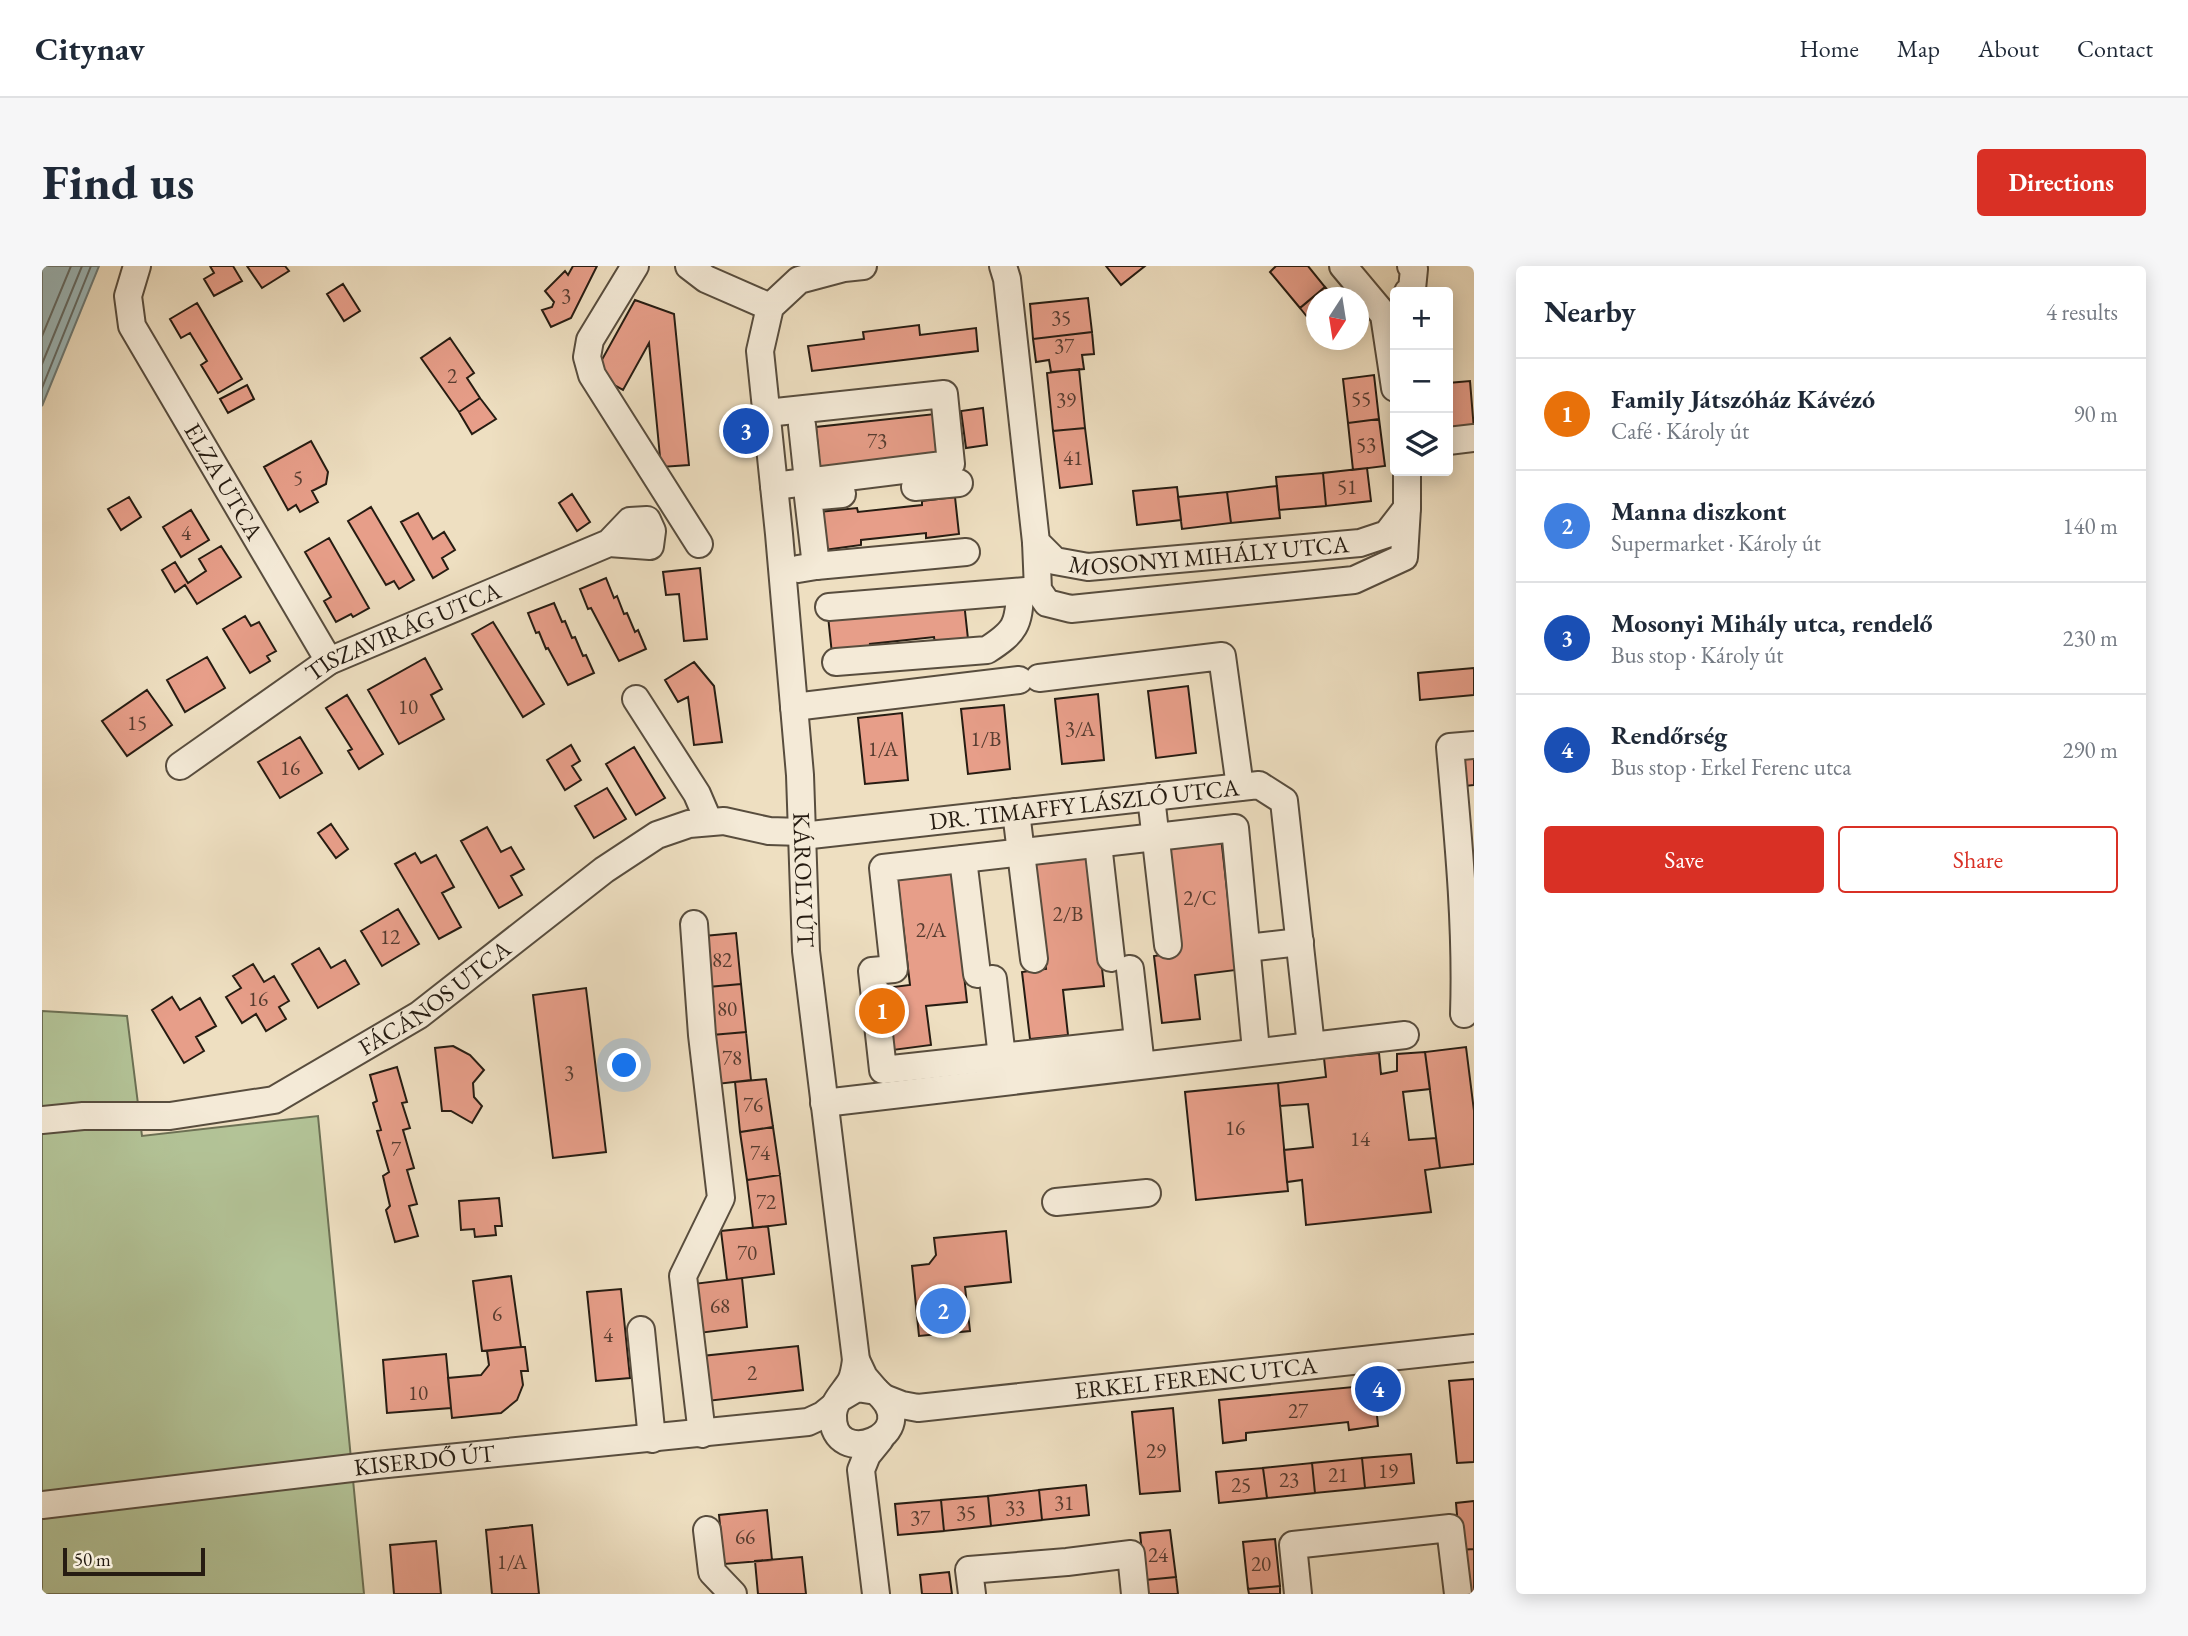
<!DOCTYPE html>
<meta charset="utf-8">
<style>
body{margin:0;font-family:"EB Garamond",serif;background:#f6f6f7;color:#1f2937}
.controls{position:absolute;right:21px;top:21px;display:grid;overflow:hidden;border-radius:7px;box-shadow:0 4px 18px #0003}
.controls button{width:63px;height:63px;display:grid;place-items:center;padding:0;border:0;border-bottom:2px solid #e0e1e3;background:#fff;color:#1f2937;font:35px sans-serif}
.compass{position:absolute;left:1264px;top:21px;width:63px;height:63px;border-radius:50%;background:#fff;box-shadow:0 4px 18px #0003;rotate:192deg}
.scale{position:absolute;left:21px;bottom:18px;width:142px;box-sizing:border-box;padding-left:7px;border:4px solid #261c12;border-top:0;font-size:19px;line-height:24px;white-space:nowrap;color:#261c12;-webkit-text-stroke:5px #f4ead7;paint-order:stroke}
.you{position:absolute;left:583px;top:800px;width:24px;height:24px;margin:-18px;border:5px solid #fff;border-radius:50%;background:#1a73e8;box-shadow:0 0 0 10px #1a73e833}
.badge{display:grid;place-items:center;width:46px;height:46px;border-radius:50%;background:#d93025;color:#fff;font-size:23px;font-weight:700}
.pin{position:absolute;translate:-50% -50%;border:4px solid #fff;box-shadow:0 2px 7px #0006}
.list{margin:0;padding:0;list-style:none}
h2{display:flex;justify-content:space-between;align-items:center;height:91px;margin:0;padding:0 28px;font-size:30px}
h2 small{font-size:23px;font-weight:400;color:#747a83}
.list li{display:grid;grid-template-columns:46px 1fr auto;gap:21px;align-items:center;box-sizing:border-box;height:112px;padding:0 28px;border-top:2px solid #e0e1e3}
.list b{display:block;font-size:26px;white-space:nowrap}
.list p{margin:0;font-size:23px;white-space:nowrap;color:#747a83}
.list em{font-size:23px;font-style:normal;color:#747a83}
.actions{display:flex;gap:14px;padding:21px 28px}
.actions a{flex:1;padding:16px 0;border:2px solid #d93025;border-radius:7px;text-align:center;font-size:24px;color:#d93025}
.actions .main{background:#d93025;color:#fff}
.icon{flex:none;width:38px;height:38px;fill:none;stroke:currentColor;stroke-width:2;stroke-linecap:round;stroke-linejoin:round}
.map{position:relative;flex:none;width:1432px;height:1328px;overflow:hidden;border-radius:7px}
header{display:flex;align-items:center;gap:42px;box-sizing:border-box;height:98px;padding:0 35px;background:#fff;border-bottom:2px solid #e0e1e3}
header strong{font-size:33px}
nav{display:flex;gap:38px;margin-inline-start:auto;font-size:24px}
.intro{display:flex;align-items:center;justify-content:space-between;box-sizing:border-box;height:168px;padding:0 42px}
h1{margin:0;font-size:49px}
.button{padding:18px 32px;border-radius:7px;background:#d93025;color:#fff;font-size:24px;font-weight:700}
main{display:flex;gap:42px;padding:0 42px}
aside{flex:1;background:#fff;border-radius:7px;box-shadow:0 4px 18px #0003}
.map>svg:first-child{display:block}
.green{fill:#b3c397;stroke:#6c7054;stroke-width:2}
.water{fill:#9dbabc;stroke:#6d7b78;stroke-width:2}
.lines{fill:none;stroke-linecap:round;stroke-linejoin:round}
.shore{stroke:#626b67;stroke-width:2}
.building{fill:#e79e89;stroke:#261c12;stroke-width:2}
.minor-casing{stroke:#584d3e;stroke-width:30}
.minor{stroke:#f4ead7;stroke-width:26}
.labels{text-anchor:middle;stroke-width:6;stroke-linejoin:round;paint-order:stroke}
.number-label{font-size:21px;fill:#563c30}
.street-label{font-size:24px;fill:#261c12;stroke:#f4ead7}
</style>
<header>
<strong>Citynav</strong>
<nav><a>Home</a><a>Map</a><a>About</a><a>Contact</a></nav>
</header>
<div class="intro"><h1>Find us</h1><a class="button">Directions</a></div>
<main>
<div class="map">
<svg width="1432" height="1328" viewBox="0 0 1432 1328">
<rect width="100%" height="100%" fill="#eedfc1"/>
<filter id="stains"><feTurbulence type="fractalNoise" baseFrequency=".00286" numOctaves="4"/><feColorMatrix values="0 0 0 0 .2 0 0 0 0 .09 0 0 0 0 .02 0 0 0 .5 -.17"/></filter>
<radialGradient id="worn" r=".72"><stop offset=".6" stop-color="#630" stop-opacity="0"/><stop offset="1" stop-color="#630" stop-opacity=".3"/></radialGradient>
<!-- green -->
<path class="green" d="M 0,745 L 85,750 L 100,870 L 276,850 L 322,1328 L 0,1328 Z"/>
<!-- water -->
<path class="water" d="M 0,0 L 57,0 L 0,140 Z"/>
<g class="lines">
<!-- shore -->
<path class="shore" d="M 0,70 L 29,0
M 0,98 L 40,0
M 0,122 L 49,0"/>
</g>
<!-- building -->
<path class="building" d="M 168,0 L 191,0 L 200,15 L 172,30 L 162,13 L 172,7 Z
M 205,0 L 243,0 L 247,5 L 220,22 Z
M 531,0 L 555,0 L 529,52 L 509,61 L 500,44 L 510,41 L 512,36 L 503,25 L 523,5 L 526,9 Z
M 1064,0 L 1103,0 L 1079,19 Z
M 1234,0 L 1266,0 L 1283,21 L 1258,42 L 1228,6 Z
M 301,18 L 318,45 L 302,55 L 285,28 Z
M 1283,21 L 1292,32 L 1274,32 L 1274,62 L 1258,42 Z
M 1046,32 L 1050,66 L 991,73 L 988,38 Z
M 593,34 L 632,48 L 647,199 L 619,201 L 607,77 L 581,124 L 552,108 Z
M 155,37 L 200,113 L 176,127 L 159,99 L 165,95 L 148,67 L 139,72 L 128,53 Z
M 877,59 L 878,69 L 934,62 L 936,85 L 770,105 L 766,80 L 822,73 L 821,66 Z
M 1050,66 L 1052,88 L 1040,89 L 1042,103 L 1009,106 L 1007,94 L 994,96 L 991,73 Z
M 408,72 L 432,107 L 425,112 L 438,132 L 417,146 L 379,92 Z
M 1037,103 L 1043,162 L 1011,165 L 1005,107 Z
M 1332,109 L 1337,153 L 1306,157 L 1301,113 Z
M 1428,115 L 1432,164 L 1406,167 L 1406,117 Z
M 205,119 L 212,133 L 186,147 L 178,133 Z
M 438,132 L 454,153 L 430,168 L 417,146 Z
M 941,142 L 945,179 L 924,182 L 919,145 Z
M 893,148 L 897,190 L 778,203 L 774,161 Z
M 1337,153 L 1343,200 L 1311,204 L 1306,157 Z
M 1043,162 L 1050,218 L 1018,222 L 1011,165 Z
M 269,175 L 286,206 L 284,218 L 270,225 L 276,236 L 258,246 L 254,239 L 246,244 L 222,201 Z
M 1325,202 L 1329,235 L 1284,240 L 1281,207 Z
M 1281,207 L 1284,240 L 1237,244 L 1234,211 Z
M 1235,220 L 1238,252 L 1189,257 L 1185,226 Z
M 1135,221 L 1139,254 L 1095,259 L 1091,225 Z
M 1185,226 L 1189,257 L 1140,263 L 1136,231 Z
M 530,228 L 548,256 L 535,265 L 517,237 Z
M 87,231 L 99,251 L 79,264 L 66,243 Z
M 913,231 L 917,268 L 884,272 L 884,267 L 819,274 L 819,279 L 782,284 L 777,246 L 815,242 L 816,246 L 880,239 L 880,235 Z
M 329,241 L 372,314 L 357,323 L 352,315 L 344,319 L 306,255 Z
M 149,244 L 167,274 L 139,291 L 121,261 Z
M 376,247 L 391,273 L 402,266 L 413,284 L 400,292 L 406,303 L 391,312 L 359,256 Z
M 287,272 L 327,342 L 311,351 L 309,348 L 294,356 L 282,335 L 289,331 L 263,286 Z
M 179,280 L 199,311 L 155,338 L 143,319 L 133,326 L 120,304 L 133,296 L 146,317 L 164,305 L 157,293 Z
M 658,302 L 665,373 L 642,375 L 637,328 L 624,329 L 621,306 Z
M 564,312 L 572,332 L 575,330 L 582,348 L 585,347 L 593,366 L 596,364 L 604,383 L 577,395 L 549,342 L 546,343 L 538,323 Z
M 922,336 L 926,373 L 893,377 L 892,371 L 828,378 L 829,384 L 790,388 L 786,350 Z
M 512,337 L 520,356 L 523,355 L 530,372 L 533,371 L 541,390 L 544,389 L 552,407 L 526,419 L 506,382 L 504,383 L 497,366 L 494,367 L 486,347 Z
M 203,350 L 209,360 L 217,356 L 234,385 L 225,390 L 228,395 L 208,407 L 181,363 Z
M 451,356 L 502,438 L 481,451 L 430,368 Z
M 165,391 L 183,422 L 143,446 L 125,414 Z
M 383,392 L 400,423 L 389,429 L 402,453 L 357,478 L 326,424 Z
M 652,396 L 672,420 L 680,476 L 652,479 L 646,431 L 636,436 L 623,414 Z
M 1432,402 L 1432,429 L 1378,434 L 1376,407 Z
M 1146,420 L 1154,487 L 1114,492 L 1106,425 Z
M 105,424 L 130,459 L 85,490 L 60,455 Z
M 1056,428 L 1062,494 L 1020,498 L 1013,433 Z
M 305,429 L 341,488 L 317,503 L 306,485 L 310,483 L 284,442 Z
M 962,439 L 968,503 L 926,508 L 919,443 Z
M 860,447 L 866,514 L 823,518 L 816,452 Z
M 258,471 L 280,507 L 238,532 L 216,496 Z
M 529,479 L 538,495 L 530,500 L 539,514 L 523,524 L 505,494 Z
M 592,481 L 623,532 L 594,549 L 564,498 Z
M 1432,492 L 1432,519 L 1423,520 L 1420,493 Z
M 565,522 L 584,553 L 552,572 L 533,540 Z
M 289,558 L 306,583 L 294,592 L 276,567 Z
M 445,561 L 459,586 L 469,581 L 482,603 L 469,610 L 480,629 L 457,642 L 419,575 Z
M 1179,571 L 1194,704 L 1153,709 L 1158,753 L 1120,757 L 1112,690 L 1136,687 L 1123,577 Z
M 373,587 L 379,597 L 394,589 L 412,621 L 400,627 L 419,661 L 397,673 L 353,598 Z
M 1047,587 L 1062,720 L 1021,724 L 1026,769 L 988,773 L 980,706 L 1004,703 L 991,593 Z
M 910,603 L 925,736 L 884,740 L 889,779 L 851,784 L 843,722 L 868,719 L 855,609 Z
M 356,643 L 377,678 L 340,700 L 319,665 Z
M 694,667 L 699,718 L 666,721 L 662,670 Z
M 277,682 L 289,702 L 303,694 L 317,718 L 276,742 L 250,698 Z
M 211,698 L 222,716 L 232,710 L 247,735 L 237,741 L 244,753 L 224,765 L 214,748 L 200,757 L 184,731 L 199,722 L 191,710 Z
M 699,718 L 704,766 L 670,769 L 666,721 Z
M 544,722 L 564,886 L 511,892 L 491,729 Z
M 130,731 L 138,744 L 158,732 L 174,760 L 154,771 L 162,785 L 142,797 L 110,744 Z
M 704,766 L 709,814 L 675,818 L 670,769 Z
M 411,780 L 428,789 L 442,804 L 431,817 L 432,831 L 440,840 L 430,857 L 409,845 L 400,845 L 393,782 Z
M 1424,781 L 1432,845 L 1432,898 L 1398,902 L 1383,786 Z
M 1383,786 L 1388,823 L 1361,826 L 1367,874 L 1394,872 L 1398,902 L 1383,904 L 1389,946 L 1264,959 L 1260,914 L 1245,916 L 1242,884 L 1271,881 L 1266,838 L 1238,840 L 1236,817 L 1284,811 L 1282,792 L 1337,787 L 1339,808 L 1355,805 L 1355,788 Z
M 355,801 L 365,836 L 360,837 L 368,862 L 361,864 L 372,902 L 365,904 L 375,938 L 367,940 L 376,970 L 353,976 L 344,944 L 348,940 L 341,910 L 347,906 L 335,865 L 339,864 L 331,837 L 335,835 L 328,809 Z
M 724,813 L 731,861 L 698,866 L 693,816 Z
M 1236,817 L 1246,925 L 1154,934 L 1143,826 Z
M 731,861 L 738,909 L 705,914 L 698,866 Z
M 738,909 L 744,958 L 711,962 L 705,914 Z
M 457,932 L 460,960 L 453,960 L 454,969 L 433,971 L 432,963 L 419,964 L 417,935 Z
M 726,960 L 732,1008 L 685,1014 L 679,965 Z
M 964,965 L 969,1016 L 923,1021 L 928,1065 L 877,1070 L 870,1000 L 887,998 L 894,989 L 892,972 Z
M 469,1010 L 479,1081 L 440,1085 L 431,1015 Z
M 700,1012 L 705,1061 L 657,1067 L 651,1018 Z
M 579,1023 L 588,1112 L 554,1115 L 545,1026 Z
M 756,1080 L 761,1124 L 665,1135 L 660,1090 Z
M 479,1081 L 483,1081 L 486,1105 L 479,1105 L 481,1119 L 475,1134 L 459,1147 L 410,1152 L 406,1112 L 439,1109 L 447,1099 L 445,1085 Z
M 404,1088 L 409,1142 L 345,1147 L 341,1094 Z
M 1432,1113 L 1432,1196 L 1415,1197 L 1407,1115 Z
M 1332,1119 L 1336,1160 L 1307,1164 L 1306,1156 L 1204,1167 L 1204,1174 L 1181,1177 L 1177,1134 Z
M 1131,1142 L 1138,1225 L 1098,1228 L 1090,1146 Z
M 1369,1188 L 1372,1217 L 1323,1222 L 1320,1192 Z
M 1320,1192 L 1323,1222 L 1273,1227 L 1270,1197 Z
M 1270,1197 L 1273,1227 L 1225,1232 L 1221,1202 Z
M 1221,1202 L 1225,1232 L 1177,1237 L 1174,1206 Z
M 1044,1219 L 1047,1249 L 1000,1254 L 997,1224 Z
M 997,1224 L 1000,1254 L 949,1260 L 946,1230 Z
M 946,1230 L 949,1260 L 902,1265 L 899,1234 Z
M 899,1234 L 902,1265 L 856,1269 L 853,1238 Z
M 1432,1235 L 1432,1283 L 1418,1284 L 1414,1237 Z
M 725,1244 L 730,1294 L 682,1298 L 677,1249 Z
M 490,1259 L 497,1328 L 450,1328 L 444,1264 Z
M 1128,1264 L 1134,1311 L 1103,1314 L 1098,1267 Z
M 1233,1273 L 1238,1320 L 1206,1323 L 1201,1276 Z
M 394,1275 L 399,1328 L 352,1328 L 348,1279 Z
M 1432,1283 L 1432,1328 L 1423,1328 L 1418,1284 Z
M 760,1291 L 764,1328 L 716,1328 L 713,1295 Z
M 907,1306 L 910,1328 L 880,1328 L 878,1309 Z
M 1134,1311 L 1136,1328 L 1105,1328 L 1103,1314 Z
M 1238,1320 L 1238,1328 L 1207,1328 L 1206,1323 Z"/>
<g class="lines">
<defs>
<g id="minor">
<path id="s1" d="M 95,0 L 86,30 L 90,60 L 287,395"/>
<path d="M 593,0 L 548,74 L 545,91 L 550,109 L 657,278"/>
<path d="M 647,0 L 664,13 L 728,41"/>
<path id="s2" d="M 821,0 L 802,2 L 757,14 L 728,41 L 718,85 L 737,268 L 758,509 L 764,685 L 814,1094 L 822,1111 L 834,1125"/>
<path id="s3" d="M 961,0 L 965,13 L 994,276 L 1013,295 L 1046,301 L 1318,277 L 1345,268 L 1365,242 L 1365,205"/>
<path d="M 1301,0 L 1342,49 L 1353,122"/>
<path d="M 1366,26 L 1370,23 L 1372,3 L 1369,0"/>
<path d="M 724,150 L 734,146 L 902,128 L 909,198 L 732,220"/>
<path d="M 760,159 L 766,215"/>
<path d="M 1406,175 L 1432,172"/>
<path d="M 873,221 L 917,217"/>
<path d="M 994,276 L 996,324 L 1005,337 L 1029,343 L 1312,314 L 1362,291 L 1365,242"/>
<path d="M 774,300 L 766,231 L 800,228"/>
<path d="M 756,303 L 774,300 L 924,286"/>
<path d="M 787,341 L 995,324"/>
<path d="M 794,396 L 945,384 C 973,366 977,359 978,326"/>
<path d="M 997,412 L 1180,390 L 1198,521"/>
<path d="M 594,433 L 655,528 L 667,556"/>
<path d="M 752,441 L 977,414"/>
<path id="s4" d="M 138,500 L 287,395 L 567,277 L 608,280 L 610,265 L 605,254 L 588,255 L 567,277"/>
<path d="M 1109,531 L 1126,679"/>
<path d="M 974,546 L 992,693"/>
<path id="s5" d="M 760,570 L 1217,519 L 1242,535 L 1269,780"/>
<path d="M 1056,578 L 1069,692"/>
<path d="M 921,593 L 935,708"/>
<path d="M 652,658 L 660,769 L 679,932 L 641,1010 L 660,1168"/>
<path d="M 1205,682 L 1258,676"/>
<path d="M 1088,703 L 1098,791"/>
<path d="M 951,713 L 962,809"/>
<path d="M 1422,748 C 1425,659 1416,570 1408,481 L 1432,479"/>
<path d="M 1096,776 L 841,804 L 830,705 L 852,703 L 841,602 L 1193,562 L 1213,774"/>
<path d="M 782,837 L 1363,769"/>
<path id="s6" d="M 0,854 L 41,850 L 128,850 L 232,834 L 377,749 L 562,604 L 615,569 L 647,558 L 682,555 L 727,565 L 760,566"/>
<path d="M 1014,936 L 1105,927"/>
<path d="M 599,1064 L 610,1173"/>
<path d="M 798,1132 L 815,1122 L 834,1125 C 886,1169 789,1206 791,1149 C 791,1135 803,1126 809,1115 C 812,1109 813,1101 814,1094"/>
<path id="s7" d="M 842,1132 L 860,1139 L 876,1142 L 1432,1082"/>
<path id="s8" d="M 0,1239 L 335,1199 L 766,1156 L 781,1149 L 792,1140"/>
<path d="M 665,1264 L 670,1306 L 691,1328"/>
<path d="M 834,1328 L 819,1204 L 825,1189 L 838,1173"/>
<path d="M 930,1328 L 927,1304 L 1025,1296 L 1089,1288 L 1093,1328"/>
<path d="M 1256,1328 L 1251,1279 L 1408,1262 L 1416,1328"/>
</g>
</defs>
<!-- minor casing -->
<use href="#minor" class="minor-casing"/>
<!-- minor -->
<use href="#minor" class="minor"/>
</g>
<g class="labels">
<!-- number labels -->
<g class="number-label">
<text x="524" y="37">3</text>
<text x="1019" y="59">35</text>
<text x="1022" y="87">37</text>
<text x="410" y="117">2</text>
<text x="1319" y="140">55</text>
<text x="1024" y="141">39</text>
<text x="835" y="182">73</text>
<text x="1324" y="186">53</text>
<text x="1031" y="199">41</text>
<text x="256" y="219">5</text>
<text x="1305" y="228">51</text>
<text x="144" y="274">4</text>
<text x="366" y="448">10</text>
<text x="95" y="464">15</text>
<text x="1038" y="470">3/A</text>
<text x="944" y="480">1/B</text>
<text x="841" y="490">1/A</text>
<text x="248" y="509">16</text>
<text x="1158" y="639">2/C</text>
<text x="1026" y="655">2/B</text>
<text x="889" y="671">2/A</text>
<text x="348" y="678">12</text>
<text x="680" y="701">82</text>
<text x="216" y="740">16</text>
<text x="685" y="750">80</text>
<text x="690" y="799">78</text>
<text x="527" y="814">3</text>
<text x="711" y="846">76</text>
<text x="1193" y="869">16</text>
<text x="1318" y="880">14</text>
<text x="354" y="890">7</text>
<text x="718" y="894">74</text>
<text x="724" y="943">72</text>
<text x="705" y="994">70</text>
<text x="678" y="1047">68</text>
<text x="455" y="1055">6</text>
<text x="566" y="1076">4</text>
<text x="710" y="1114">2</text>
<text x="376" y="1134">10</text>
<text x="1256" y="1152">27</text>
<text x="1114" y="1192">29</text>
<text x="1346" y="1212">19</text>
<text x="1296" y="1216">21</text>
<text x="1247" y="1221">23</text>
<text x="1199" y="1226">25</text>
<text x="1022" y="1244">31</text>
<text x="973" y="1249">33</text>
<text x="924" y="1254">35</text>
<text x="878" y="1259">37</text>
<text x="703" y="1278">66</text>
<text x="1116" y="1296">24</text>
<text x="470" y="1303">1/A</text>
<text x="1219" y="1305">20</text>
</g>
<!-- street labels -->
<g class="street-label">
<text dy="8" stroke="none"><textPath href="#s1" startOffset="242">ELZA UTCA</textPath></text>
<text dy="8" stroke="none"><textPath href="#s3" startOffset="460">MOSONYI MIHÁLY UTCA</textPath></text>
<text dy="8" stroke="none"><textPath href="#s4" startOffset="262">TISZAVIRÁG UTCA</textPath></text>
<text dy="8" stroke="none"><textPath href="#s5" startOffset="284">DR. TIMAFFY LÁSZLÓ UTCA</textPath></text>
<text dy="8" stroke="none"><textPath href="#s2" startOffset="681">KÁROLY ÚT</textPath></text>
<text dy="8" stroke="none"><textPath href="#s6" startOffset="424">FÁCÁNOS UTCA</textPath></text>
<text dy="8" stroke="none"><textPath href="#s7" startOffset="315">ERKEL FERENC UTCA</textPath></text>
<text dy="8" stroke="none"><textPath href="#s8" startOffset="385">KISERDŐ ÚT</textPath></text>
</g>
</g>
<rect width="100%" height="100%" filter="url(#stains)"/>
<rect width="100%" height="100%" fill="url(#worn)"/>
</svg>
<div class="controls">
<button>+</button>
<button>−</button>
<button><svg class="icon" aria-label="layers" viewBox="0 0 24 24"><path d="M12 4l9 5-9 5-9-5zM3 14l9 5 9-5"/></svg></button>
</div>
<svg class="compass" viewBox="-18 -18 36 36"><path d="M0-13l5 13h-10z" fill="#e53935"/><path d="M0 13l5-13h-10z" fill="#747a83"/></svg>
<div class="scale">50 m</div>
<div class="you"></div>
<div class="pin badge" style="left:840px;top:745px;background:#e8710a">1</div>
<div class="pin badge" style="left:901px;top:1045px;background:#3f7fe0">2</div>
<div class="pin badge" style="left:704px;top:165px;background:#1a4fb4">3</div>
<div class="pin badge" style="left:1336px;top:1123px;background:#1a4fb4">4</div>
</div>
<aside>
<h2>Nearby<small>4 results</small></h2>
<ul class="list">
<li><span class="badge" style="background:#e8710a">1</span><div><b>Family Játszóház Kávézó</b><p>Café · Károly út</p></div><em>90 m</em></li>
<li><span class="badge" style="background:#3f7fe0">2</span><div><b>Manna diszkont</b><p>Supermarket · Károly út</p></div><em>140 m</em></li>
<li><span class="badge" style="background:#1a4fb4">3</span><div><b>Mosonyi Mihály utca, rendelő</b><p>Bus stop · Károly út</p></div><em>230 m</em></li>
<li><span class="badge" style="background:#1a4fb4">4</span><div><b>Rendőrség</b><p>Bus stop · Erkel Ferenc utca</p></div><em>290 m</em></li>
</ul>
<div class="actions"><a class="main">Save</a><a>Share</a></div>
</aside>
</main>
